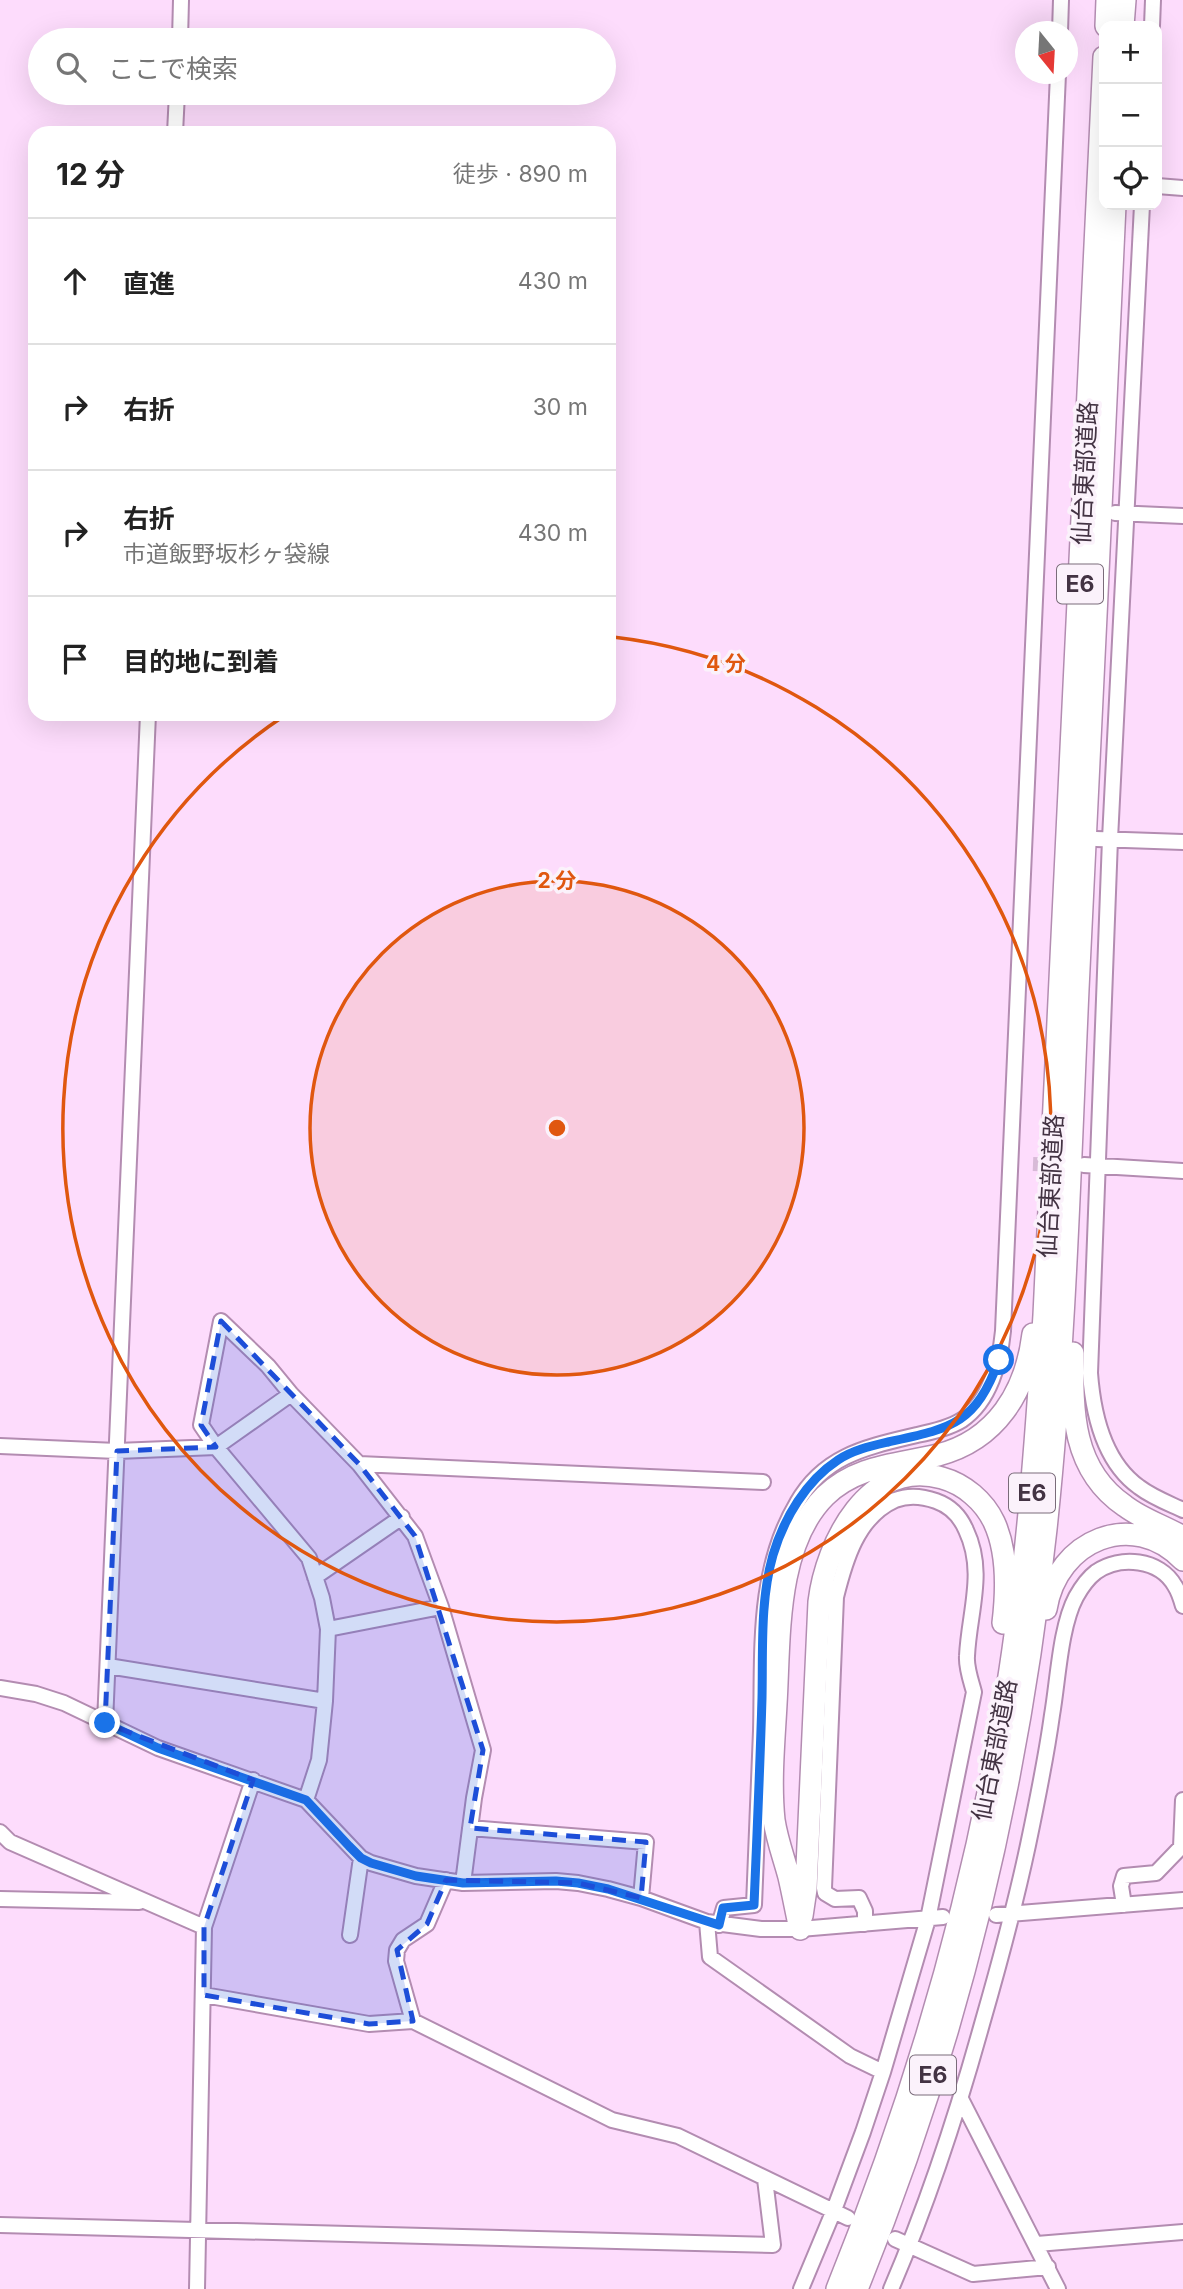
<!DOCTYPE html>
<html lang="ja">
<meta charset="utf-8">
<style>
body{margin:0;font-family:Inter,"Noto Sans JP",sans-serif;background:#f2f2f2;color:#222}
.controls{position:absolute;right:21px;top:21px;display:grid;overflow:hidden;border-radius:14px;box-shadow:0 7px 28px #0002}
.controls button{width:63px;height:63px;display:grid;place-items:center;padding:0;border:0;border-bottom:2px solid #e0e0e0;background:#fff;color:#222;font:35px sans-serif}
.compass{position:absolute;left:1015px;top:21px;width:63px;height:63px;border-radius:50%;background:#fff;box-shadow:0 7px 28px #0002;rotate:162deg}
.stop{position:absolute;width:21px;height:21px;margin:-16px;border:5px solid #1a73e8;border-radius:50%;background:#fff}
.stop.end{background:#1a73e8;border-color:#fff;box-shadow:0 2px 7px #0008}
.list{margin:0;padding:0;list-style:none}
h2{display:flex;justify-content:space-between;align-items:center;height:91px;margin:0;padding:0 28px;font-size:30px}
h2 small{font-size:23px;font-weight:400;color:#767676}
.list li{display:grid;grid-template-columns:46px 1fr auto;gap:21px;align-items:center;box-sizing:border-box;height:126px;padding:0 28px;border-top:2px solid #e0e0e0}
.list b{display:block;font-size:26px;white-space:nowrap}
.list p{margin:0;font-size:23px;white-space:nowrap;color:#767676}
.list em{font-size:23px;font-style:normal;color:#767676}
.icon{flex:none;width:38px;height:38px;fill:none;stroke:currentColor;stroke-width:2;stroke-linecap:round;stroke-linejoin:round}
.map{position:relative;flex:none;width:1183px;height:2289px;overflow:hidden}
.search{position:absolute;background:#fff;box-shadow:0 7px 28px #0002;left:28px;top:28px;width:588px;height:77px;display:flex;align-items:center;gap:18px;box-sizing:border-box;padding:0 24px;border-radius:38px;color:#767676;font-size:26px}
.panel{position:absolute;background:#fff;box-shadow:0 7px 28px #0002;left:28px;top:126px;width:588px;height:595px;border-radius:21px}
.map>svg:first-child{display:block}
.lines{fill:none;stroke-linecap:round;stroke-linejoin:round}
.minor-tunnel{stroke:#d8bad7;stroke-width:14;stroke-dasharray:14 7;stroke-linecap:butt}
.minor-casing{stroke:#b38cb1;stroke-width:18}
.highway-casing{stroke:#b38cb1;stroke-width:24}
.minor{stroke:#fff;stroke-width:14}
.highway{stroke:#fff;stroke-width:21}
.route{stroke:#1a73e8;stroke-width:9}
.marked{fill:#1d4ed8;fill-opacity:0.2;stroke:#1d4ed8;stroke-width:5;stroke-dasharray:14 9;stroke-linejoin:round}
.ring{fill:none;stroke:#e0570f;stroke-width:3.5}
.labels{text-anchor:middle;stroke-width:7;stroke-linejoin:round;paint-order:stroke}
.shield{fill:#fbf2fb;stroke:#7a6c7a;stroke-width:2}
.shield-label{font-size:23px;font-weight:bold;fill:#433343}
.street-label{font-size:24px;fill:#433343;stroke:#fbf2fb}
.centre{fill:#e0570f;stroke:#fbf2fb;stroke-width:3.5}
.ring-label{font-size:21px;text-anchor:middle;font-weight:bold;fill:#e0570f;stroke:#fbf2fb;stroke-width:7;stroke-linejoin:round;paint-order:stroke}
</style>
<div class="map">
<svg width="1183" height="2289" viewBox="0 0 1183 2289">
<rect width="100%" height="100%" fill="#fddcfc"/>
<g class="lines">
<!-- minor-tunnel -->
<path class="minor-tunnel" d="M 1033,1164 L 1060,1165"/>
<defs>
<path id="minor" d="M 1152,26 L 1153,0
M 1060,32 L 1061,0
M 180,40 L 181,0
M 175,133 L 177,93
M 1157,186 L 1183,188
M 1142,205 L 1110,839 L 1090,1373 C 1093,1413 1104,1462 1139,1487 C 1152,1497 1168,1503 1183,1510
M 1115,513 L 1183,516
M 1096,839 L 1183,842
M 1084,1165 L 1183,1171
M 0,1446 L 117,1451 L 216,1447 L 291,1394
M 359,1464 L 763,1482
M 315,1577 L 402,1517
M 328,1629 L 441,1607
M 108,1666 L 325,1701
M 0,1688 L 36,1694 L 64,1703 L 158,1748 L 306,1800 L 361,1858 L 371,1863 L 416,1876 L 463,1883 L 556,1881 L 578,1883 L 608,1889 L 641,1898 L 707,1922 L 761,1929 L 800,1929 L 943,1917
M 105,1723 L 148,714
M 306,1800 L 319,1760 L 325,1701 L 328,1629 L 322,1598 L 309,1558 L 216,1447 L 201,1425 L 221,1321 L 268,1366 L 291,1394 L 359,1464 L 415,1536 L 441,1607 L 483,1750 L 474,1798 L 463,1883
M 470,1828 L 646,1842 L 641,1898
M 0,1832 L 10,1842 L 204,1927
M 0,1899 L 139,1902
M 1124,1905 L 1121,1886 L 1124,1876 L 1156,1873 L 1181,1847 L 1183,1800
M 996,1915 L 1183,1900
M 707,1922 L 710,1957 L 850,2056 L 883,2072
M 719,1925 L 724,1908 L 754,1905 C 756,1847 759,1789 761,1731 C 763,1653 756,1572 797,1503 C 824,1455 867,1447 917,1435 C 932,1432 949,1428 962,1420 C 990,1401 1000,1362 1003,1331 L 1058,74
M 350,1935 L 361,1858
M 204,1995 L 369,2024 L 413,2021 L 612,2120 L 678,2136 L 848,2218
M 413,2021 L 396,1961 L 397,1950 L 403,1940 L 427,1924 L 446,1880
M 961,2099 L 1058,2289
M 0,2225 L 773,2245 L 765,2179
M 895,2239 L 973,2274 L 1048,2267
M 1037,2244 L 1183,2232
M 197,2289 L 204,1927 L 253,1780
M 801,2289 L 834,2210 L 863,2132 L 883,2072 L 928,1919 L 974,1692 C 971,1681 966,1667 967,1656 C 969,1612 986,1572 966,1530 C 960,1516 950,1506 936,1501 C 922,1496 908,1495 895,1500 C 857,1517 845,1561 836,1597 L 824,1888 L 825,1893 L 835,1899 L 859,1898 L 865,1911 L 865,1924
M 891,2289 C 928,2203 957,2114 982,2024 C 999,1965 1015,1906 1028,1845 C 1037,1802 1046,1759 1052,1715 C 1058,1681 1060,1627 1076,1597 C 1081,1588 1088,1578 1096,1572 C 1120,1555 1160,1559 1175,1586 C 1179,1592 1181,1599 1183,1606"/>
<path id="highway" d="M 1106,26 L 1107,0
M 1123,26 L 1125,0
M 1073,1353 C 1072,1412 1072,1470 1125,1506 C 1142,1519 1164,1526 1183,1537
M 1046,1609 C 1057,1540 1133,1508 1183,1560
M 802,1916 L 806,1889 L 819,1602 C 826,1543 869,1457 942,1478 C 964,1484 984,1501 994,1522 C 1008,1552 1007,1590 1003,1623
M 800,1929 C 796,1911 793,1894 789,1877 C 784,1858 777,1840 774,1820 C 770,1782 774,1742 776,1704 C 780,1639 775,1546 825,1496 C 857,1465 897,1465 938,1455 C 996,1440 1026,1392 1033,1334
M 837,2289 C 915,2096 974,1895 1007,1689 C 1027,1565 1036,1440 1044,1315 L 1104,57
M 857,2289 C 956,2047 1018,1789 1046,1529 C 1065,1350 1070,1169 1078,989 C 1091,728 1103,466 1115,205"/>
</defs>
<!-- minor casing -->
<use href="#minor" class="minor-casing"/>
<!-- highway casing -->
<use href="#highway" class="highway-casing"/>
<!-- minor -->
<use href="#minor" class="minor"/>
<!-- highway -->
<use href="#highway" class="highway"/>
</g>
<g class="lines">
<!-- route -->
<path class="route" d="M 105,1723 L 158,1748 L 306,1800 L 349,1846 L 361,1858 L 371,1863 L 416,1876 L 463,1883 L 556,1881 L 578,1883 L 608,1889 L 719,1925 L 723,1908 L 754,1905 C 757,1836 760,1767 762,1698 C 763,1651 760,1600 773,1555 C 784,1518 806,1481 838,1460 C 853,1450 871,1446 888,1442 C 952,1428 975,1425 999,1360"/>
</g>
<!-- marked area -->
<path class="marked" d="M 221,1321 L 359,1464 L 415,1536 L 483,1750 L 470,1828 L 646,1842 L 641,1898 L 578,1883 L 446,1880 L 427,1924 L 397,1950 L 413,2021 L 369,2024 L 204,1995 L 204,1927 L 253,1780 L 105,1723 L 117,1451 L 216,1447 L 201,1425 Z"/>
<!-- distance rings -->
<circle cx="557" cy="1128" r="247" fill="#e0570f" fill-opacity=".12"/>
<g class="ring">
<circle cx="557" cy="1128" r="247"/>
<path d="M613 637A494 494 0 1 1 284 716"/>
</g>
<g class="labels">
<!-- shield labels -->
<g class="shield">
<rect x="1057" y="564.5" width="46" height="39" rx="5"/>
<rect x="1009" y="1473.5" width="46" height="39" rx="5"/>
<rect x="910" y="2055.5" width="46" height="39" rx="5"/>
</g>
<g class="shield-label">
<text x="1080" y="592">E6</text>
<text x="1032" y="1501">E6</text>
<text x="933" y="2083">E6</text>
</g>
<!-- street labels -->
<g class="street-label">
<text transform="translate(1085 473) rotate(-87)" y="8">仙台東部道路</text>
<text transform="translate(1051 1186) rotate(-87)" y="8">仙台東部道路</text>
<text transform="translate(995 1750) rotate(-79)" y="8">仙台東部道路</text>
</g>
</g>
<circle cx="557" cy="1128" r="10" class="centre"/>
<g class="ring-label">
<text x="726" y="671">4 分</text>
<text x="557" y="888">2 分</text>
</g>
</svg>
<div class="controls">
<button>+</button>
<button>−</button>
<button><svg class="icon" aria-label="locate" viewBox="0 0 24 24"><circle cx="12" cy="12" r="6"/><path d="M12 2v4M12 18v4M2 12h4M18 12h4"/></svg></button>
</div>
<svg class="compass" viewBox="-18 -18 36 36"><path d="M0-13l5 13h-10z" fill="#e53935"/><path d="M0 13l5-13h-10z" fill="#767676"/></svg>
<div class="stop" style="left:999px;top:1360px"></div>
<div class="stop end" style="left:105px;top:1723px"></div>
<div class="search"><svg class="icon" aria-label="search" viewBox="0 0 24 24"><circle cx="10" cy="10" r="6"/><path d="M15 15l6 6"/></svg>ここで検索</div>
<section class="panel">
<h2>12 分<small>徒歩 · 890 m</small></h2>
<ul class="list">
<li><svg class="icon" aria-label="ahead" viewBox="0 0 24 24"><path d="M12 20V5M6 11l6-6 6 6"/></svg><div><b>直進</b></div><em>430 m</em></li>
<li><svg class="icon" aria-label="right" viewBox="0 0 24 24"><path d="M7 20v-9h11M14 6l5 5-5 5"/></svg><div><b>右折</b></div><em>30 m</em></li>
<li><svg class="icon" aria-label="right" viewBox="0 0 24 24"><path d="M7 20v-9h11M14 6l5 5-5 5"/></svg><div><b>右折</b><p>市道飯野坂杉ヶ袋線</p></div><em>430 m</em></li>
<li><svg class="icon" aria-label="arrive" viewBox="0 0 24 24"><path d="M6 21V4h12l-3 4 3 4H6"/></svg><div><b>目的地に到着</b></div></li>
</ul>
</section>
</div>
